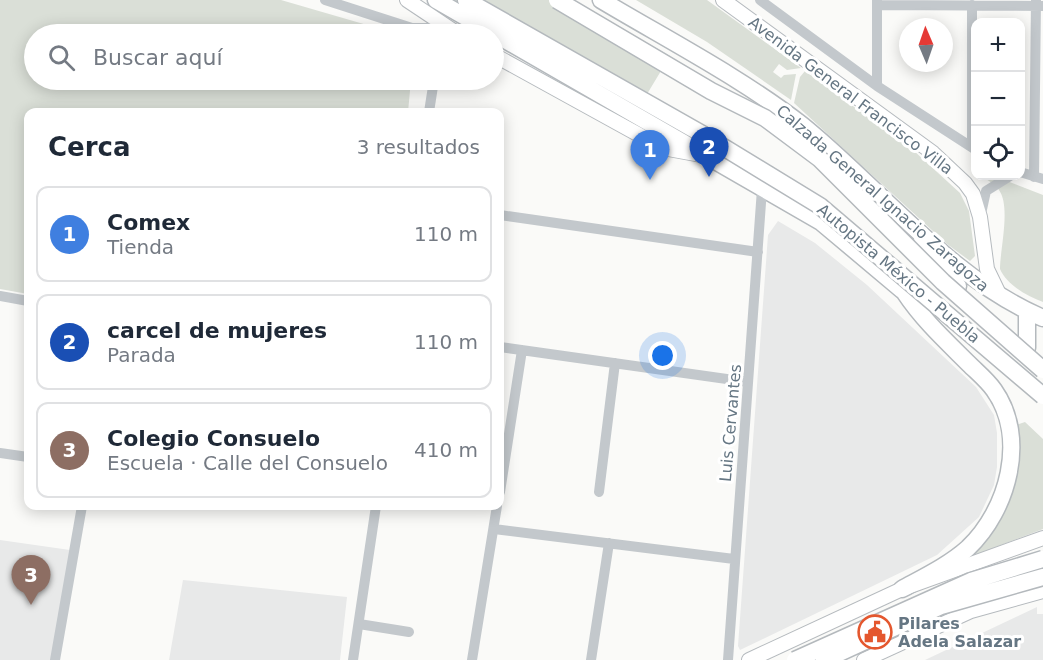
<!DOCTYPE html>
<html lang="es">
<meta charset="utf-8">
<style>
body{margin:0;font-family:"DejaVu Sans",sans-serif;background:#f2f2f3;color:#1f2937}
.controls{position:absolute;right:18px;top:18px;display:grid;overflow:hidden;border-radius:12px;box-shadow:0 3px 15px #0003}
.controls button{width:54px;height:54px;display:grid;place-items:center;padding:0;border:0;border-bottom:2px solid #e0e1e3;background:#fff;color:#1f2937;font:30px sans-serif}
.compass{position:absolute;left:899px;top:18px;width:54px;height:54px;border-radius:50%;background:#fff;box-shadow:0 3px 15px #0003;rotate:358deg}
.you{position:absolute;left:663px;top:356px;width:21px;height:21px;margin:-15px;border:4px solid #fff;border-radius:50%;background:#1a73e8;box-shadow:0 0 0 9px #1a73e833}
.badge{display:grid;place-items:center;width:39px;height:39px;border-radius:50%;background:#e4572e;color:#fff;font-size:20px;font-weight:700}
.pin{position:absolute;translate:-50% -50px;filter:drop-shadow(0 2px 3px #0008)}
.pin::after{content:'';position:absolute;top:32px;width:21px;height:18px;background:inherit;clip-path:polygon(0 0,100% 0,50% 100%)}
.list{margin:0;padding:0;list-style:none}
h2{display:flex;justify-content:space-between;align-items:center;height:78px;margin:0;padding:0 24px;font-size:26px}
h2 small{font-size:20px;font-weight:400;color:#747a83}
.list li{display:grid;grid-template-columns:39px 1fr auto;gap:18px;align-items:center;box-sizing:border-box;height:96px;margin:0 12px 12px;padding:0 12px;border:2px solid #e0e1e3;border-radius:12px}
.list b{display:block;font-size:22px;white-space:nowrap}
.list p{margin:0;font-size:20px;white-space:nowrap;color:#747a83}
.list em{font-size:20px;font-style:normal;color:#747a83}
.icon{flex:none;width:33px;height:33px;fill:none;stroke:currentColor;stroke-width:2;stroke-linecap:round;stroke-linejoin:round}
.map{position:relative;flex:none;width:1043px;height:660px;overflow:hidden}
.search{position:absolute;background:#fff;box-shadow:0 3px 15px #0003;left:24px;top:24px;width:480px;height:66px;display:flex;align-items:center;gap:15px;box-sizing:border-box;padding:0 21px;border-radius:33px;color:#747a83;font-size:22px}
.panel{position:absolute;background:#fff;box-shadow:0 3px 15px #0003;left:24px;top:108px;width:480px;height:402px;border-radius:12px}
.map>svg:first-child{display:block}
.built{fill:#e8e9e9}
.green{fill:#dadfd7}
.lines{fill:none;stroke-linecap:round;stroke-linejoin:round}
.major-casing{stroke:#b5babe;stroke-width:16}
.highway-casing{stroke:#b4b9bd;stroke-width:19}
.minor{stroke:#c3c8cc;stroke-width:10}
.major{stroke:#fff;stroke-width:14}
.highway{stroke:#fff;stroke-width:16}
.highway-bridge-casing{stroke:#b4b9bd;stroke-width:19;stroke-linecap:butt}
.highway-bridge{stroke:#fff;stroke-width:16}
.labels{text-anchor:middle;stroke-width:6;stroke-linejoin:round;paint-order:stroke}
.street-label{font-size:16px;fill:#657683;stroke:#fff}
.poi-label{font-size:16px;font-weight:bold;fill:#657683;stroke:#fff;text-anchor:start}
</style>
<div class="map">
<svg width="1043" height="660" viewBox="0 0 1043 660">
<rect width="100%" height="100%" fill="#fafaf8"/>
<!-- built -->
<path class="built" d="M 778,221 L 815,243 L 867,285 L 976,387 L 994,415 L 997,433 L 997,467 L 994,485 L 979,517 L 937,555 L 740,650 L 738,646 L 768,235 Z
M 0,540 L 70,550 L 55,660 L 0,660 Z
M 183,580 L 347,597 L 340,660 L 169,660 Z
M 1037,607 L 1037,614 L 1043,614 L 1043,660 L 925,660 Z"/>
<!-- green -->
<path class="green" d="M 0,0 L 281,0 L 398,34 L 34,34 L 34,80 L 411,80 L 408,112 L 28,112 L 28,294 L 0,289 Z
M 449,0 L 572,0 L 670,56 L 638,109 Z
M 636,0 L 707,0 L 801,68 L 787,70 L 779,64 L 773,72 L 781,78 L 784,75 L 796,74 L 791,100 L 707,42 Z
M 805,71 L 913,150 L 960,193 L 969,211 L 975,256 L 970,261 L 947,244 L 794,103 L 800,77 Z
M 981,176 L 994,176 L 1043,195 L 1043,302 C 1027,296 1007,285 1000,269 C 1000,249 1011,207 999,190 C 995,184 987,180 981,176 Z
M 1025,422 L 1043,439 L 1043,529 L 962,560 L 984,539 L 1016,425 Z"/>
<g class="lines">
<defs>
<path id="major" d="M 407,0 L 458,34
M 723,0 L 933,153 L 965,183 L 973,194 L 980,217 L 987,269 L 1000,296
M 494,55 L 663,148 L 701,155
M 749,660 L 902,589 L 1043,538
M 864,660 L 971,611 L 1043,591"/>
<path id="highway" d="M 436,0 L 821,222 L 902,290 L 929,304
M 466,0 L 702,134
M 601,0 C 668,40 740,77 802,125 C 880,188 950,279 1043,318
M 922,238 L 934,261 L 958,286
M 1027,311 L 1027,348
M 902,589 C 924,577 949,565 968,548 C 1008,510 1028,438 994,390 C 987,380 977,372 969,364 C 946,341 923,320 905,293"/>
</defs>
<!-- major casing -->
<use href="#major" class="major-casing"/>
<!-- highway casing -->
<use href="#highway" class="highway-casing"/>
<!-- minor -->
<path class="minor" d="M 325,0 L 412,28 L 447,28
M 760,0 L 877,86 L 976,150
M 877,5 L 1042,6
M 877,86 L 877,0
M 429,112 L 434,80
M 972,147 L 972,5
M 1020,172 L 1043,179
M 1034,177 L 1036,0
M 981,214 L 986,191 L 1010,176
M 500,215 L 758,252
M 0,296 L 28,301
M 500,347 L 748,382
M 0,453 L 28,457
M 500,492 L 522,350
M 599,492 L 615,363
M 494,529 L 734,559
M 359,624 L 409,632
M 55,660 L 82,506
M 353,660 L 376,506
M 472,660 L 497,506
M 591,660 L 609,543
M 728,660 L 762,189"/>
<!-- major -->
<use href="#major" class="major"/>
<!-- highway -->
<use href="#highway" class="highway"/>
<defs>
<path id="highway-bridge" d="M 557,0 L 711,91 L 765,118 L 820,159 L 943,282 L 1043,370
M 702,134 L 820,206 L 1043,396
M 795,660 L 971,581 L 1043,559
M 824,660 L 941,606 L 1043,577"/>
</defs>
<!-- highway-bridge casing -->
<use href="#highway-bridge" class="highway-bridge-casing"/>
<!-- highway-bridge -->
<use href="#highway-bridge" class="highway-bridge"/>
</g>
<!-- icons -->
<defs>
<symbol id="civic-ring" viewBox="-11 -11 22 22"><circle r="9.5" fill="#fff" stroke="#e4572e" stroke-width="1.5"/><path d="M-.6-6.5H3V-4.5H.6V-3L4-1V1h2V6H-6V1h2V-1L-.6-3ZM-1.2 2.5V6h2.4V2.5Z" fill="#e4572e"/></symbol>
</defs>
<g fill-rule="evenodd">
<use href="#civic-ring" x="856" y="613" width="38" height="38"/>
</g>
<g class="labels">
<!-- street labels -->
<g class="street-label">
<text transform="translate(851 95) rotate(37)" y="6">Avenida General Francisco Villa</text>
<text transform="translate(883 198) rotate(41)" y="6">Calzada General Ignacio Zaragoza</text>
<text transform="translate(899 273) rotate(40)" y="6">Autopista México - Puebla</text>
<text transform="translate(730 423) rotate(-85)" y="6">Luis Cervantes</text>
</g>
<!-- poi labels -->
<g class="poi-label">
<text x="898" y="629">Pilares<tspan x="898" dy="18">Adela Salazar</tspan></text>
</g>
</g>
</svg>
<div class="controls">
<button>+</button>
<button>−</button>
<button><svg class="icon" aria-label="locate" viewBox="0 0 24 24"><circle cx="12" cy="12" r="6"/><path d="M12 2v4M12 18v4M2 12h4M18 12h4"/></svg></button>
</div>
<svg class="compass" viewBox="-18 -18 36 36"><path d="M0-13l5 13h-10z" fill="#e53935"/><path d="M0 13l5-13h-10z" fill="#747a83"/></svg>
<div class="you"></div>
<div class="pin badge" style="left:650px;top:180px;background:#3f7fe0">1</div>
<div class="pin badge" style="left:709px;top:177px;background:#1a4fb4">2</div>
<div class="pin badge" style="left:31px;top:605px;background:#8d6e63">3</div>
<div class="search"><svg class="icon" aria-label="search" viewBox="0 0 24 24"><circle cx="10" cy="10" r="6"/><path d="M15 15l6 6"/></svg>Buscar aquí</div>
<section class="panel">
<h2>Cerca<small>3 resultados</small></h2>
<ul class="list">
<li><span class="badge" style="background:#3f7fe0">1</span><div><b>Comex</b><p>Tienda</p></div><em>110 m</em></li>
<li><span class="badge" style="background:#1a4fb4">2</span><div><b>carcel de mujeres</b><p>Parada</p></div><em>110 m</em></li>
<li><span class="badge" style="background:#8d6e63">3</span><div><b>Colegio Consuelo</b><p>Escuela · Calle del Consuelo</p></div><em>410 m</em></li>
</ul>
</section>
</div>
